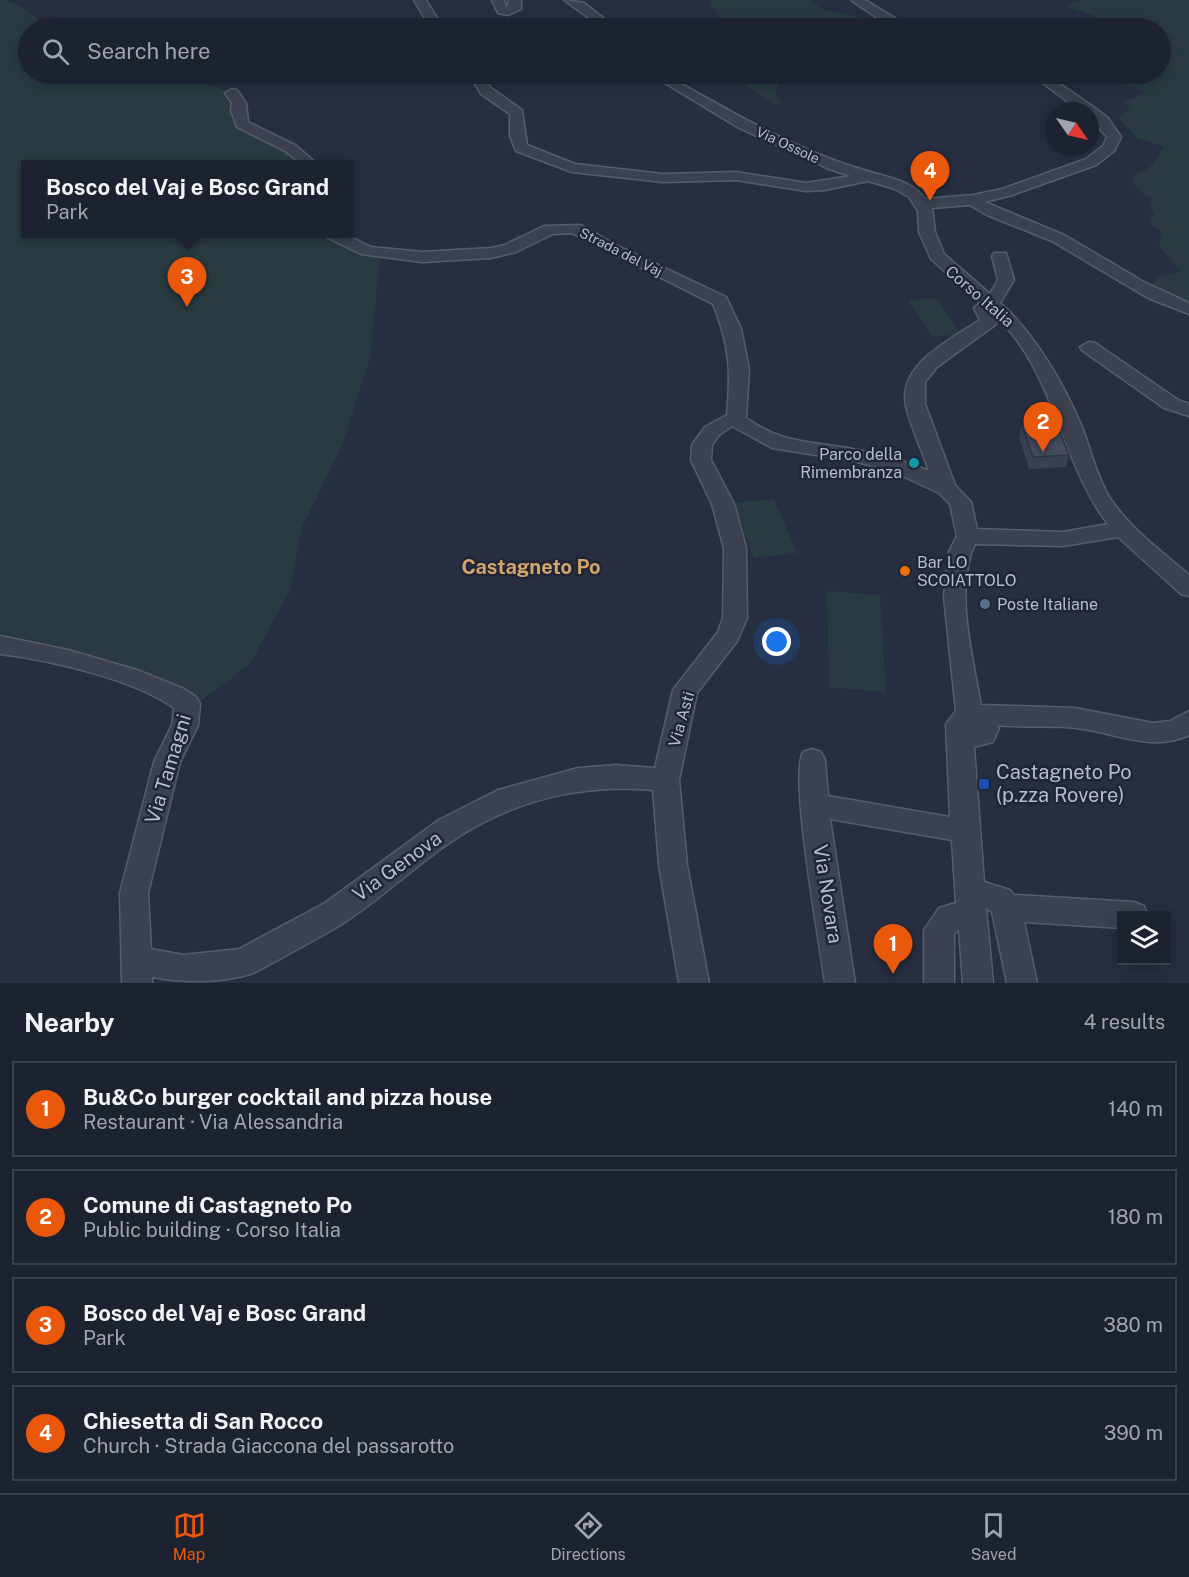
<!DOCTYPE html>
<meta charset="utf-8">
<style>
body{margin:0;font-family:"Public Sans",sans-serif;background:#252a38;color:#f1f3f6}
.controls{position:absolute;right:18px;bottom:18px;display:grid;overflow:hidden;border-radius:0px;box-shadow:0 3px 15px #0003}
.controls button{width:54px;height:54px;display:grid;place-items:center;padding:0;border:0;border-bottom:2px solid #3b3f4c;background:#1d2230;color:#f1f3f6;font:30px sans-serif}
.compass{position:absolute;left:1045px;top:102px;width:54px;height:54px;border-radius:50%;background:#1d2230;box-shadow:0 3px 15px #0003;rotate:124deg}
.you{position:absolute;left:777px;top:642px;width:21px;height:21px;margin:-15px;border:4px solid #fff;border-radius:50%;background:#1a73e8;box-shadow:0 0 0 9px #1a73e833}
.badge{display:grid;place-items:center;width:39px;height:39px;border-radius:50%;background:#ea580c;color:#fff;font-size:20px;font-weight:700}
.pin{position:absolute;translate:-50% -50px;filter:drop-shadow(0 2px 3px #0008)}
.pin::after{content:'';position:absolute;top:32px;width:21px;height:18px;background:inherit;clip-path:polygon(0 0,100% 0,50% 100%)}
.popup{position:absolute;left:21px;top:160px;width:333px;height:78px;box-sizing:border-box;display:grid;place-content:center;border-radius:0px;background:#1d2230;filter:drop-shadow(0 2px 4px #0005);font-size:20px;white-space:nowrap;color:#a0a4ab}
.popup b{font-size:22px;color:#f1f3f6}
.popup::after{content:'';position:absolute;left:50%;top:100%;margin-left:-12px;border:12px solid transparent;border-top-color:#1d2230}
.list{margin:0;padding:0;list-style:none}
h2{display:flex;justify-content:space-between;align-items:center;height:78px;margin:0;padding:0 24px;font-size:26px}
h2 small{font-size:20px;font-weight:400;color:#a0a4ab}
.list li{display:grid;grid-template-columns:39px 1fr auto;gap:18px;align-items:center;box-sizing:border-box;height:96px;margin:0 12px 12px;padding:0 12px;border:2px solid #3b3f4c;border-radius:0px}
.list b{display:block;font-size:22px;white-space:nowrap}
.list p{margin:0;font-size:20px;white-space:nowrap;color:#a0a4ab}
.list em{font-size:20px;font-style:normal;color:#a0a4ab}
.icon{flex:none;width:33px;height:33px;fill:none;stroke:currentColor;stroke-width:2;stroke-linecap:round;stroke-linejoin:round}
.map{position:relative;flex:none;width:1189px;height:983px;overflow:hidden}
.search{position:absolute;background:#1d2230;box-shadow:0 3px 15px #0003;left:18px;right:18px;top:18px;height:66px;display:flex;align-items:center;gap:15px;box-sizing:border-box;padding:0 21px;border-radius:33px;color:#a0a4ab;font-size:22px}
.sheet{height:510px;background:#1d2230}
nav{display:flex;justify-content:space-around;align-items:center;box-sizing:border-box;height:84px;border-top:2px solid #3b3f4c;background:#1d2230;font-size:16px;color:#a0a4ab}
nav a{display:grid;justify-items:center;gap:3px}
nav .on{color:#ea580c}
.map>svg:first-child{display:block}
.green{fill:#293b41}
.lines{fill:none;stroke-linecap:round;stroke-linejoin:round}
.minor-casing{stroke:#565c6a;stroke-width:3}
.minor{fill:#3b4150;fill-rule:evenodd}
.wall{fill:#3a4052}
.building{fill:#434b5f;stroke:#2f3442;stroke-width:1.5}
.culture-dot{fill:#0f9aa8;stroke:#202635;stroke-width:2}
.food-dot{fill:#e8710a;stroke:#202635;stroke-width:2}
.service-dot{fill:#5c6f8a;stroke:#202635;stroke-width:2}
.transit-dot{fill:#1a4fb4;stroke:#202635;stroke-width:2}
.labels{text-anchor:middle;stroke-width:5;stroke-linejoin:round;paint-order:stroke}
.far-street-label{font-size:14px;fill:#b7bcca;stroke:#202635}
.street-label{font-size:16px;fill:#b7bcca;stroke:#202635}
.poi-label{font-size:16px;fill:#b7bcca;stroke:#202635;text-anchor:start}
.quarter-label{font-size:20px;font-weight:bold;fill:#d1a46b;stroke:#202635}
.near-street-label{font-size:20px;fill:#b7bcca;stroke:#202635}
.near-poi-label{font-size:20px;fill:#b7bcca;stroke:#202635;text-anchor:start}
</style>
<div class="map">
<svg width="1189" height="983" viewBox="0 0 1189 983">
<rect width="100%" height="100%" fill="#272e40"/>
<!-- green -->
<path class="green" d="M 0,0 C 21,0 34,20 53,28 L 28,28 L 28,74 L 179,74 L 193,81 L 231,92 L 242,131 L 272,142 L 308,164 L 25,164 L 25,234 L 325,234 L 326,237 L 348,248 L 380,257 L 370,357 L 342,446 L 302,527 L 290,590 L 250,664 L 188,711 L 121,681 L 52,659 L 0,654 Z
M 712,0 L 812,0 L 812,3 L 827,11 L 877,20 L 900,28 L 767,28 C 747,14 727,33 710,3 Z
M 1083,0 L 1189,0 L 1189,307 L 1149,287 L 1160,276 L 1182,272 L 1159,247 L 1162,231 L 1153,226 L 1150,220 L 1154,215 L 1150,205 L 1152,200 L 1138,190 L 1132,179 L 1133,175 C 1150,172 1155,161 1164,147 L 1137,138 L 1119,119 L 1120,115 L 1130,109 L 1124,101 L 1145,94 L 1135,87 L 1070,74 L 1160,74 L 1160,28 L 1060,28 L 1110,25 L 1110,22 L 1104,19 L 1068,7 L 1068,4 Z
M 740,74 L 806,74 L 778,83 L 776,95 L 782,103 L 772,104 L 743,83 Z
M 937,298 L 961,334 L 932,337 L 908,300 Z
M 774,499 L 797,553 L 754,558 L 733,503 Z
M 827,591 L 880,595 L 886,692 L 829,687 Z"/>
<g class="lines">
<defs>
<path id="minor" d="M 414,0 L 426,0 L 443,28 L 431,28 Z
M 492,0 L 504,0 L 507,8 L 509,0 L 521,0 L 521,9 L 508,15 L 498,13 Z
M 564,0 L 584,3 L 616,28 L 603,28 Z
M 851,0 L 865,0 L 911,28 L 892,28 Z
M 469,74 L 481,74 L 491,88 L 522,110 L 527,145 L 575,164 L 663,174 L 736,172 L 806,183 L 851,176 L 829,169 L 739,128 L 650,74 L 664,74 C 728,110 793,149 864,170 C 885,177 912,180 925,199 L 973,195 L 1002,189 L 1086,159 L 1103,146 L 1107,137 L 1090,118 L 1090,111 L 1080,111 L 1031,74 L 1045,74 L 1095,108 L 1108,118 L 1121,137 L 1114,151 L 1096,165 L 1012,195 L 985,202 L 1064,235 L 1144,282 L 1189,303 L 1189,314 L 1148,298 L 1052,241 L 987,215 L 970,205 L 932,208 L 935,232 L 944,254 L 990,294 L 998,280 L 992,256 L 994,253 L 1006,253 L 1014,280 L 1000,303 C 1034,332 1065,386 1082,427 C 1091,450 1096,474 1108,495 C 1128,527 1161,551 1189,575 L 1189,596 L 1181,594 L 1118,537 L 1063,546 L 975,544 C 954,588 973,659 981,705 L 1075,708 L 1153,723 L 1170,721 L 1189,711 L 1189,735 C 1151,753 1115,732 1076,728 C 1050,725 1024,728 997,725 L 999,728 L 993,742 L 974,747 L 984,882 L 1010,890 L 1014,895 L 1134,902 L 1144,906 L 1148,915 L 1122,915 L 1122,928 L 1024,922 L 1037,983 L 1007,983 L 992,912 L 986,908 L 993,983 L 963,983 L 959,929 L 954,934 L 954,983 L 924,983 L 924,930 L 939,908 L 956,903 L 952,840 L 830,819 L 855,983 L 825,983 C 820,943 789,778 803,752 L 812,749 L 821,752 L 825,760 L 828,796 L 950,817 L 946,724 L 956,711 L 944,597 L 949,552 L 957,536 L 950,504 L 939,493 L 894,472 L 854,461 L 772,448 L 732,426 L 719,435 L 712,445 L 711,460 L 734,504 L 746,548 L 747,618 L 737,641 L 697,693 L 679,780 L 687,865 L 709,983 L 679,983 L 659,865 L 653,790 C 584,784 517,799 458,837 C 419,862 385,896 345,922 C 316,940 284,956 254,973 C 222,983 185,983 152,977 L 152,983 L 122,983 L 120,893 L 154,762 L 172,725 L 174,708 C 134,679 49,660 0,654 L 0,636 L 68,650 L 137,670 L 184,689 L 196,697 L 200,704 L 198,725 L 180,762 L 148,893 L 151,949 L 183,955 L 239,949 L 325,903 L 439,820 L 498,790 L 578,768 L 616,765 L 655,768 L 673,690 L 718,632 L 723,618 L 724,548 L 712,504 L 691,460 L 692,445 L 705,427 L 727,415 C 731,370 730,346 713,304 L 572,233 L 553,234 L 516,252 L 491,258 L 422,262 L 361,254 L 326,237 L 324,234 L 344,234 L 371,247 L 422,252 L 491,248 L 505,245 L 544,226 L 581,225 L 614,244 L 726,297 L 741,329 L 749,369 L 746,418 C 782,444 811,441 853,449 C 879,453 905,461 929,471 C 922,450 911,428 906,406 C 897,364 952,339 980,320 L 974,308 L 980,303 L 931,259 L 919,232 L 918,211 L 909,197 L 895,189 L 868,181 L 825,190 L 806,191 L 736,180 L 663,182 L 572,172 L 516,151 L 510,136 L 510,114 L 481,94 ZM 996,317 C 1054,369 1061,464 1108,524 L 1063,532 L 977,529 L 971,502 L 955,485 L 925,404 L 925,382 L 937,367 L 995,325 L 998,321 Z
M 232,89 L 237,90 L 246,103 L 248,122 L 295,145 L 317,164 L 302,164 L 285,151 L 237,127 L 231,110 L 232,103 L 225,93 Z
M 1089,342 L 1095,343 L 1178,400 L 1189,404 L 1189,416 L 1164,408 L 1083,351 L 1080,347 Z"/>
</defs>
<!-- minor casing -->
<use href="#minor" class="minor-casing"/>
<!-- minor -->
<use href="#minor" class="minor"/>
</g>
<!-- wall -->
<path class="wall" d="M 1022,425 L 1069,455 L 1066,467 L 1029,469 L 1019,437 Z"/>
<!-- building -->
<path class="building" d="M 1022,425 L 1058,427 L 1069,455 L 1033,457 Z"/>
<!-- markers -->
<circle class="culture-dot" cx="914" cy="463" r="6"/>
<circle class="food-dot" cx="905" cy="571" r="6"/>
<circle class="service-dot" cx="985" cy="604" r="6"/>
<rect class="transit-dot" x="978" y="778" width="12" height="12" rx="3"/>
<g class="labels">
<!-- far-street labels -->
<g class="far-street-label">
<text transform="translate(788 145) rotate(25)" y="5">Via Ossole</text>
<text transform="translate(621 252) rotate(27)" y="5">Strada del Vaj</text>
</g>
<!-- street labels -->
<g class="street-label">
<text transform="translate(980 296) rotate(41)" y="6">Corso Italia</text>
<text transform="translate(681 719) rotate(-74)" y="6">Via Asti</text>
</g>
<!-- poi labels -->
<g class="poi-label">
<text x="902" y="460" text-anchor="end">Parco della<tspan x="902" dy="18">Rimembranza</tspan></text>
<text x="917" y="568">Bar LO<tspan x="917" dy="18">SCOIATTOLO</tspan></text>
<text x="997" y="610">Poste Italiane</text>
</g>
<!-- quarter labels -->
<g class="quarter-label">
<text x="531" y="574">Castagneto Po</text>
</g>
<!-- near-street labels -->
<g class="near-street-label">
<text transform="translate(168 769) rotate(-73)" y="7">Via Tamagni</text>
<text transform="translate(397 866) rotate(-36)" y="7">Via Genova</text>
<text transform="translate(828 894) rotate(81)" y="7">Via Novara</text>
</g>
<!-- near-poi labels -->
<g class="near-poi-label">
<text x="996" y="779">Castagneto Po<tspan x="996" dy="23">(p.zza Rovere)</tspan></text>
</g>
</g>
</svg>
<div class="controls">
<button><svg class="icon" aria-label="layers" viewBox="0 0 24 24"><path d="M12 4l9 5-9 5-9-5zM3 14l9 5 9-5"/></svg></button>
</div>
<svg class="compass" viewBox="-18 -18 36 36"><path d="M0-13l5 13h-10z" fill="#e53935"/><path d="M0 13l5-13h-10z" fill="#a0a4ab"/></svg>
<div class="you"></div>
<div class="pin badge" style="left:893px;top:974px">1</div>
<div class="pin badge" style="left:1043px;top:452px">2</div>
<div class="pin badge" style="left:187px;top:307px">3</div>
<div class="popup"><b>Bosco del Vaj e Bosc Grand</b>Park</div>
<div class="pin badge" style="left:930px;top:201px">4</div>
<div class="search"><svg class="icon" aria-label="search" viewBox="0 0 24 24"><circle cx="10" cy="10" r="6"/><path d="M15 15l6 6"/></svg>Search here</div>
</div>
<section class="sheet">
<h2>Nearby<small>4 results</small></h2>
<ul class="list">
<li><span class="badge">1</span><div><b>Bu&amp;Co burger cocktail and pizza house</b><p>Restaurant · Via Alessandria</p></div><em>140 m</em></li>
<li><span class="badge">2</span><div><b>Comune di Castagneto Po</b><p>Public building · Corso Italia</p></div><em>180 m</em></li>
<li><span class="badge">3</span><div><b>Bosco del Vaj e Bosc Grand</b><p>Park</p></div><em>380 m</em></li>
<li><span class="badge">4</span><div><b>Chiesetta di San Rocco</b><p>Church · Strada Giaccona del passarotto</p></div><em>390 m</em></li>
</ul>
</section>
<nav>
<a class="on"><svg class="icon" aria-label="map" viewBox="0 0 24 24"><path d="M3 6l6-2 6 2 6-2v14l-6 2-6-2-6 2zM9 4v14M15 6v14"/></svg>Map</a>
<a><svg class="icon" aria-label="directions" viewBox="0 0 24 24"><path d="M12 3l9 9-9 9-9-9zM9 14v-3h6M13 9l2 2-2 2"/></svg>Directions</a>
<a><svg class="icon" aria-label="saved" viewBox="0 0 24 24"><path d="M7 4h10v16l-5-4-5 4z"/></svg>Saved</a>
</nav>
